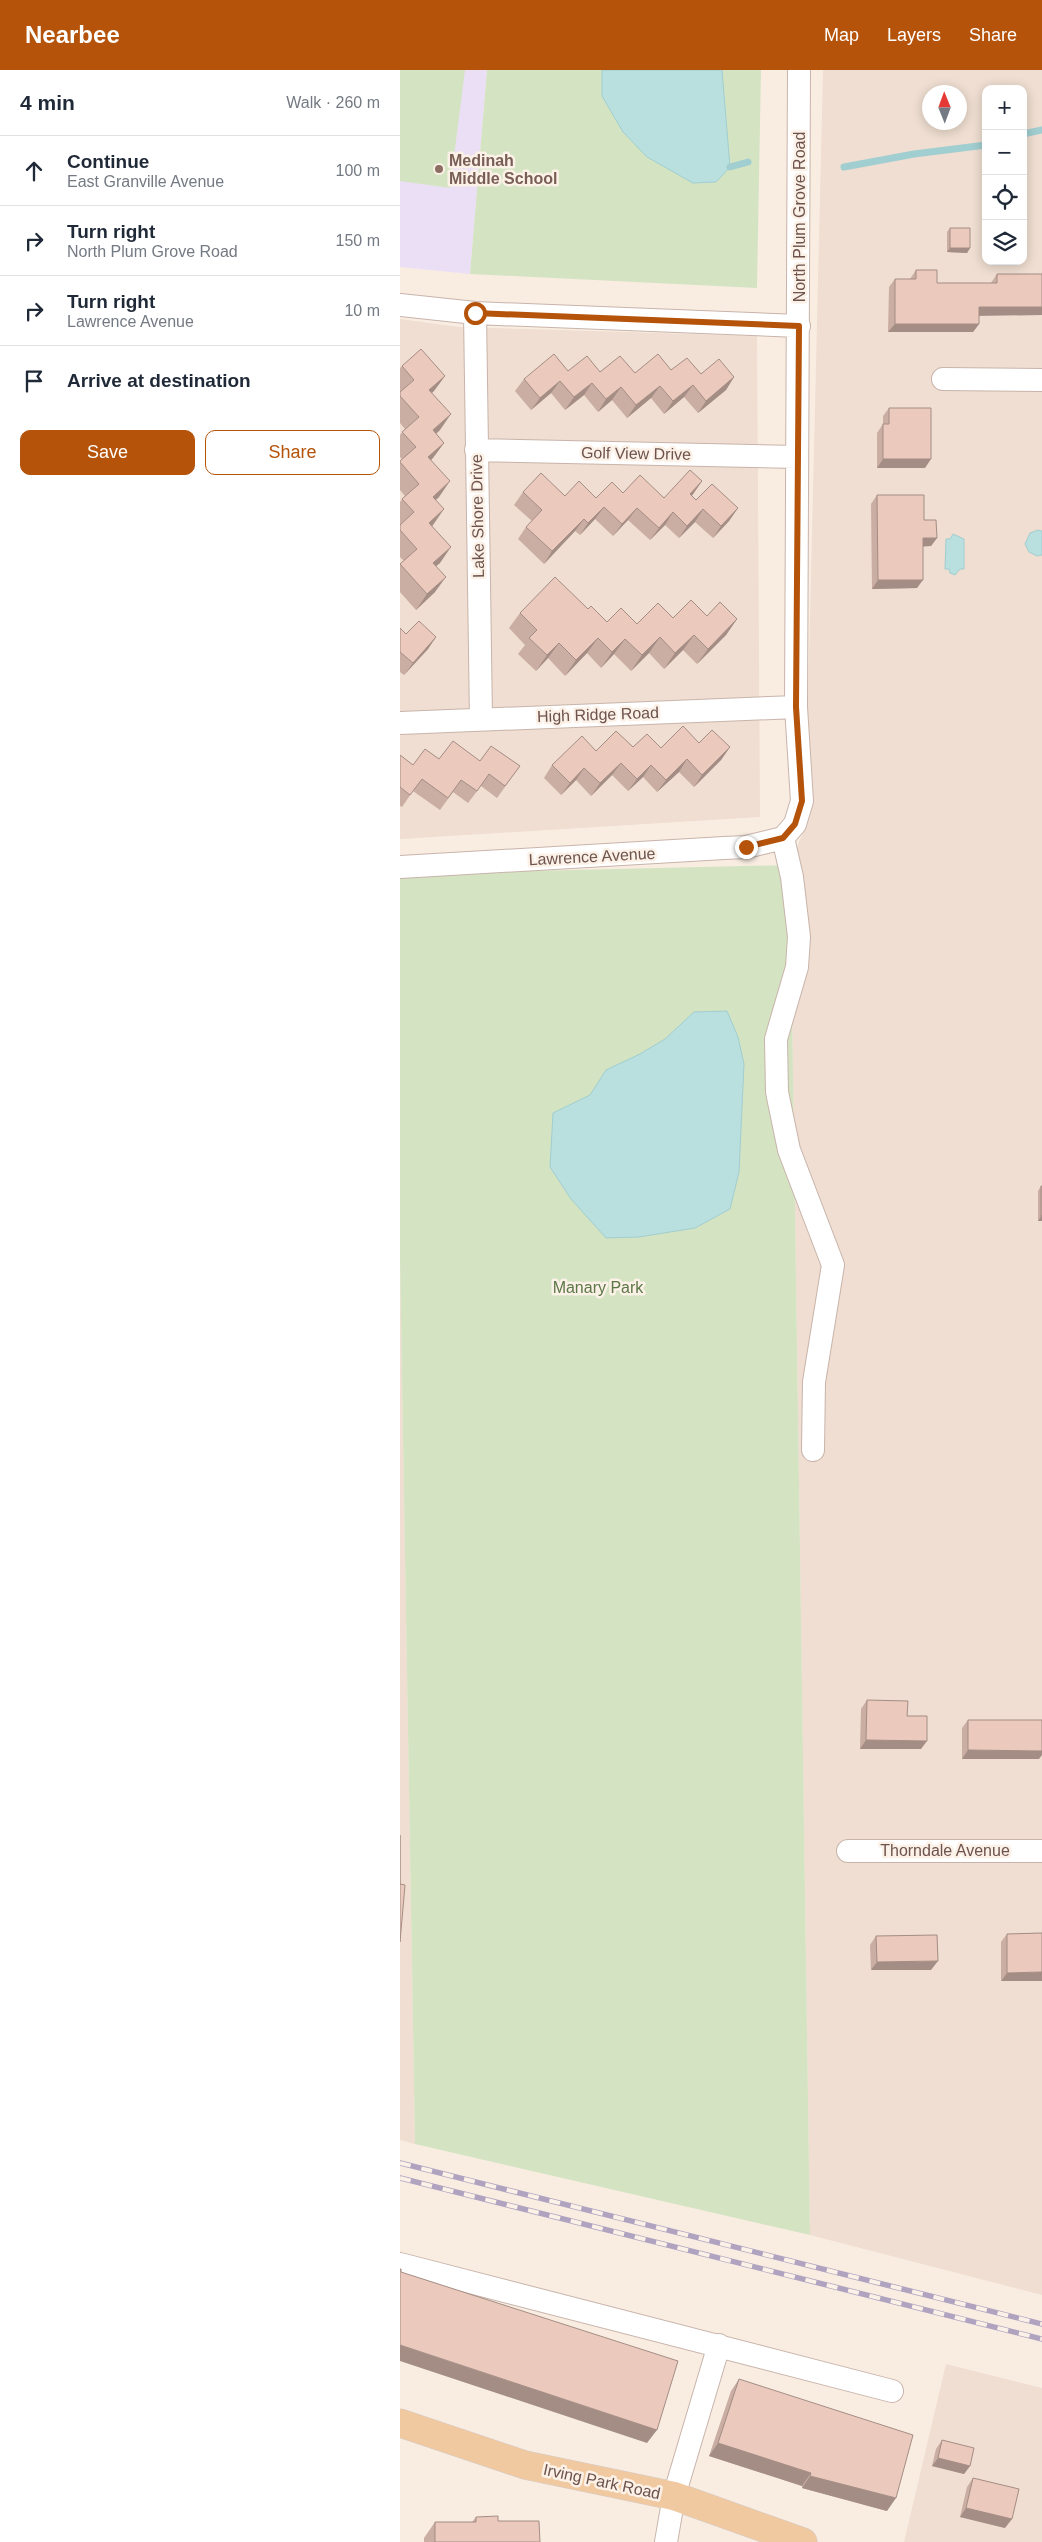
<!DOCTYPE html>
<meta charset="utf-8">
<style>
body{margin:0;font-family:Helvetica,sans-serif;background:#f2f2f3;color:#1f2937}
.controls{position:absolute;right:15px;top:15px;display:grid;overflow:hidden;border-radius:10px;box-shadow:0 2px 12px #0003}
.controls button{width:45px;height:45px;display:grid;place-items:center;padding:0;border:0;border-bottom:1px solid #e0e1e3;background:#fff;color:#1f2937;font:25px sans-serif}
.compass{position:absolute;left:522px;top:15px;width:45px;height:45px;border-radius:50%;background:#fff;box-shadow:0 2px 12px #0003;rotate:359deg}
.stop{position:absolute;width:15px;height:15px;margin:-11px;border:4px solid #b45309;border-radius:50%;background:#fff}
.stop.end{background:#b45309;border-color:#fff;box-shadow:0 1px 5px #0008}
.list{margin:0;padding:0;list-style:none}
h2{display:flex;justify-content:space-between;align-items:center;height:65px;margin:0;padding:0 20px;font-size:21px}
h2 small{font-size:16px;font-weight:400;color:#747a83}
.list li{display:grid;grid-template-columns:32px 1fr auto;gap:15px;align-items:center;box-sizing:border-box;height:70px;padding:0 20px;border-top:1px solid #e0e1e3}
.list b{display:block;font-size:19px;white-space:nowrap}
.list p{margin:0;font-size:16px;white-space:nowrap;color:#747a83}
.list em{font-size:16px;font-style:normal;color:#747a83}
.actions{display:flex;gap:10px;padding:15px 20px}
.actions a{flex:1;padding:11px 0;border:1px solid #b45309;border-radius:10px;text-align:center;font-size:18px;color:#b45309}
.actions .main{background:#b45309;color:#fff}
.icon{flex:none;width:28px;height:28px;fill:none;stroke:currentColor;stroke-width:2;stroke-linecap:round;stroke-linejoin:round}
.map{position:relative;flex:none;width:642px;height:2472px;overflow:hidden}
header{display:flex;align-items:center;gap:30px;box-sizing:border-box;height:70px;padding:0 25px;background:#b45309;color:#fff}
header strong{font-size:24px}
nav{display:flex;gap:28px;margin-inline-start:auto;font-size:18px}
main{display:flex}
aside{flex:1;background:#fff}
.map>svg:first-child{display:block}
.residential{fill:#efded1;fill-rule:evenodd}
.education{fill:#eadff5}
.green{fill:#d4e4c3}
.water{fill:#b9dfdf;stroke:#a1ced0}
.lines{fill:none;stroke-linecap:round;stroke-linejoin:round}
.stream{stroke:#a1ced0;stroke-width:7}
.minor-casing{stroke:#c8b4ab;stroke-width:24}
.major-casing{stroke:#d3cbc9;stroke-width:29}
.minor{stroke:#fff;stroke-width:22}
.major{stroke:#f0c9a1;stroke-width:28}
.rail-casing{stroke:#afa3c0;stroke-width:5.5}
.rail{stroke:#fcf1e7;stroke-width:4;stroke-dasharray:11;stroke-linecap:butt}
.wall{fill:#caada3}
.shaded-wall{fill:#a48d84}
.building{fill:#ebc9bd;stroke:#a48d84}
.route{stroke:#b45309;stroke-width:6}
.education-dot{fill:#8d6e63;stroke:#fcf1e7;stroke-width:2}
.labels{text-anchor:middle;stroke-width:5;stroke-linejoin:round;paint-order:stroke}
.education-label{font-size:16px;font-weight:bold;fill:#785e54;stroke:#fcf1e7;text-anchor:start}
.street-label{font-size:16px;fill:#6d534c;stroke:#fcf1e7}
.park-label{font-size:16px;fill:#5c7748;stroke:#fcf1e7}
</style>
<header>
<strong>Nearbee</strong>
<nav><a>Map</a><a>Layers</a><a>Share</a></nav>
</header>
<main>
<aside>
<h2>4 min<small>Walk · 260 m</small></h2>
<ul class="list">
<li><svg class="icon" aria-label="ahead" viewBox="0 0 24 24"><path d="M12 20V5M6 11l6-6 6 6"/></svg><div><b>Continue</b><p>East Granville Avenue</p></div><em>100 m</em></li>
<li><svg class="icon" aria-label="right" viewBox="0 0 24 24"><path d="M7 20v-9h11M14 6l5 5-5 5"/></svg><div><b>Turn right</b><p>North Plum Grove Road</p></div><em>150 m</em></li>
<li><svg class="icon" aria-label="right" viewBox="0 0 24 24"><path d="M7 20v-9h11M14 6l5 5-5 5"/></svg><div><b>Turn right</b><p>Lawrence Avenue</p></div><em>10 m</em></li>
<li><svg class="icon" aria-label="arrive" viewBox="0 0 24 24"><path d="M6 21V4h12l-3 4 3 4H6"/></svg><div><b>Arrive at destination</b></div></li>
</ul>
<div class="actions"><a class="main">Save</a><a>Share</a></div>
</aside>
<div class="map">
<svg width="642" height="2472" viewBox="0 0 642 2472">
<rect width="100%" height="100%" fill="#f9ede2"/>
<!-- residential -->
<path class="residential" d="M 423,0 L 642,0 L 642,2225 L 410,2165 L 390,795 L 407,752 L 408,633 ZM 586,19 L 623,19 L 623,191 L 586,191 ZM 530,22 L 560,22 L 560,52 L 530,52 Z
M 0,249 L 59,257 L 357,266 L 360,747 L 0,769 Z
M 0,1191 L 15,2074 L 0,2070 Z
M 546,2294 L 642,2318 L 642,2472 L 504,2472 Z"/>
<!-- education -->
<path class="education" d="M 0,0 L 87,0 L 70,204 L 0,197 Z"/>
<!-- green -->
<path class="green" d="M 0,0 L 65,0 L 50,118 L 0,111 Z
M 87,0 L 361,0 L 357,218 L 70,204 Z
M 390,795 L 410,2165 L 15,2074 L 0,1191 L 0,804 Z"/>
<!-- water -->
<path class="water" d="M 202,0 L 322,0 L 330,97 L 316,112 L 293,113 L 247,87 L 223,62 L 202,26 Z
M 638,460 L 642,461 L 642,485 L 637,486 L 629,482 L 625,474 L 630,463 Z
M 553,464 L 564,469 L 564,499 L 560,499 L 555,505 L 550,503 L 549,499 L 545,499 L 546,469 L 550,469 Z
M 327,941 L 338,967 L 344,994 L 339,1102 L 330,1139 L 295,1158 L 239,1167 L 206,1168 L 171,1129 L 150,1097 L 153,1043 L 190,1025 L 206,1000 L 240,984 L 265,969 L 294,942 Z"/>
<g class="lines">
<!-- stream -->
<path class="stream" d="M 623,64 L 642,60
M 330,97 L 348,92
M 444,97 L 514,84 L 586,75"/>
<defs>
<path id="minor" d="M 0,235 L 75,243 L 399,256
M 75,243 L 81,649
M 543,309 L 642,310
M 76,380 L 397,387
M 0,653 L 396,637
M 383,768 L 395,754 L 402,731 L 396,637 L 399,0
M 383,768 L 392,807 L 399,867 L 397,897 L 376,969 L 377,1022 L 389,1080 L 433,1195 L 414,1312 L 413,1380
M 0,797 L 324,778 L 346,777 L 383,768
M 448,1781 L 642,1781
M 0,2194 L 492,2321
M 266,2472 L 274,2426 L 319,2275"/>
<path id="major" d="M 0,2353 L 125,2395 L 274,2426 L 403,2472"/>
</defs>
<!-- minor casing -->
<use href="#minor" class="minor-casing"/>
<!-- major casing -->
<use href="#major" class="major-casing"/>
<!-- minor -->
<use href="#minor" class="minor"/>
<!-- major -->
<use href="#major" class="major"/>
<defs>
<path id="rail" d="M 0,2093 L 642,2254
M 0,2108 L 642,2269"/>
</defs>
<!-- rail casing -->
<use href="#rail" class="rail-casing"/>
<!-- rail -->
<use href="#rail" class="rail"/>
</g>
<!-- wall -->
<path class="wall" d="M 550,158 L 570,178 L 567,183 L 547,182 L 547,162 Z
M 516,200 L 537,213 L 591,213 L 597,204 L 642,204 L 579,246 L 579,254 L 573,262 L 488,262 L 489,217 L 495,209 L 510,209 Z
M 2,296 L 45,306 L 32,323 L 40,360 L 36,364 L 44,373 L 31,390 L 39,427 L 36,430 L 33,455 L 32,456 L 40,493 L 36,496 L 35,522 L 16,540 L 0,522 L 0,495 L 4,491 L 0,487 L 0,432 L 5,426 L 0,420 L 0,391 L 2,389 L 0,387 L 0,365 L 5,359 L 0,353 L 0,298 Z
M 271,300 L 301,304 L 334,307 L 326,320 L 298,343 L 284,327 L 264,344 L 251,328 L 227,348 L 212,330 L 198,342 L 184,325 L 165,340 L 151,323 L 131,340 L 115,321 L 124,309 L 168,301 L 235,303 Z
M 489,338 L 525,398 L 477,398 L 477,363 L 483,354 L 483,346 Z
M 302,411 L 292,426 L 296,430 L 338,438 L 329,451 L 313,468 L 295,452 L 279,468 L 265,455 L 250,470 L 228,450 L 213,466 L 195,449 L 180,465 L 175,461 L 144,494 L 118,469 L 126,457 L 132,451 L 114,435 L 123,422 L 196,428 L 223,423 L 264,428 Z
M 477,425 L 524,450 L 537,468 L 531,476 L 523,476 L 517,518 L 472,519 L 471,434 Z
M 188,539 L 207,552 L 237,554 L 273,548 L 307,546 L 337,549 L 326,565 L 297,594 L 283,580 L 264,599 L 249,583 L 231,601 L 214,584 L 201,598 L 187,583 L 165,606 L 148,588 L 136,601 L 118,584 L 125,575 L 109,558 L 120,543 Z
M 0,558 L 6,564 L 36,567 L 28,579 L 4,605 L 0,602 Z
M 299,673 L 330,677 L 321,690 L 294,717 L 279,702 L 257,722 L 243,707 L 228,721 L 212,705 L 191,726 L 176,710 L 161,725 L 144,708 L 152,695 L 196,681 L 233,677 L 261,678 Z
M 0,685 L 13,695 L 39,689 L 80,691 L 120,696 L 97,728 L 81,716 L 68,733 L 53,722 L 40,740 L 13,721 L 2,737 L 0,736 Z
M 641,1116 L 642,1116 L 642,1151 L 638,1151 L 638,1121 Z
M 467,1630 L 507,1646 L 521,1679 L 460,1679 L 461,1639 Z
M 568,1650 L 639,1689 L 562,1689 L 562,1658 Z
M 642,1863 L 601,1911 L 601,1872 L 607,1864 Z
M 476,1866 L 531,1900 L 471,1900 L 470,1875 Z
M 339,2309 L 487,2441 L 402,2418 L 402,2416 L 309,2386 L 331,2321 Z
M 542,2370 L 570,2396 L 564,2404 L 532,2396 L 536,2379 Z
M 573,2408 L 605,2458 L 560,2447 L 567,2417 Z
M 76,2447 L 98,2451 L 140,2472 L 24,2472 L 24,2468 L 35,2452 L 72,2452 Z"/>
<!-- shaded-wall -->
<path class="shaded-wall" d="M 550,178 L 570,178 L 567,183 L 547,182 Z
M 579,237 L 642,237 L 642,245 L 573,246 Z
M 495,254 L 579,254 L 573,262 L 488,262 Z
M 45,306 L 34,321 L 18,336 L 29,320 Z
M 334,307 L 326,320 L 298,343 L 306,331 Z
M 160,311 L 151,323 L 131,340 L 140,328 Z
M 192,313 L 184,325 L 165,340 L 174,327 Z
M 293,315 L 284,327 L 264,344 L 273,331 Z
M 260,316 L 251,328 L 227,348 L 236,335 Z
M 221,317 L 212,330 L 198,342 L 206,329 Z
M 51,344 L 40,360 L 22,376 L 33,360 Z
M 44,373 L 33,388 L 18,403 L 28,387 Z
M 483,389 L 531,389 L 525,398 L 477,398 Z
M 50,411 L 39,427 L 22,442 L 33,427 Z
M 302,411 L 293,424 L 281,437 L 290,424 Z
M 204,437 L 195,449 L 180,465 L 188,453 Z
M 237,438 L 228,450 L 213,466 L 222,454 Z
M 338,438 L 329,451 L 313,468 L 321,456 Z
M 44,439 L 33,455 L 18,469 L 29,453 Z
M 303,439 L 295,452 L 279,468 L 287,456 Z
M 273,442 L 265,455 L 250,470 L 259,458 Z
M 184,449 L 175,461 L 144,494 L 152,481 Z
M 523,468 L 537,468 L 531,476 L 517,477 Z
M 51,477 L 40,493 L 22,508 L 33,493 Z
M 46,507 L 35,522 L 16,540 L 27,524 Z
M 478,510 L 523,510 L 517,518 L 472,519 Z
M 337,549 L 326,565 L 297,594 L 308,579 Z
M 294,565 L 283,580 L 264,599 L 275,583 Z
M 36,567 L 28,579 L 4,605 L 13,593 Z
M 260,567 L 249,583 L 231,601 L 242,585 Z
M 198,568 L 187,583 L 165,606 L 176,590 Z
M 225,569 L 214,584 L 201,598 L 212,582 Z
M 159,573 L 148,588 L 136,601 L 147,585 Z
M 330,677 L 321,690 L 294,717 L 302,705 Z
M 287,689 L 279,702 L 257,722 L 266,710 Z
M 221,693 L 212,705 L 191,726 L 200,713 Z
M 251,695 L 243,707 L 228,721 L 237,709 Z
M 184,698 L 176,710 L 161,725 L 170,713 Z
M 641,1146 L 642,1146 L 642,1151 L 638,1151 Z
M 466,1670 L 527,1671 L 521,1679 L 460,1679 Z
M 568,1680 L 642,1681 L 642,1685 L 639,1689 L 562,1689 Z
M 538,1891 L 531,1900 L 471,1900 L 477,1892 Z
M 642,1902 L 642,1911 L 601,1911 L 607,1903 Z
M 0,2275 L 257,2360 L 247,2373 L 0,2291 Z
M 318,2373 L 411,2403 L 402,2416 L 309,2386 Z
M 538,2388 L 570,2396 L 564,2404 L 532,2396 Z
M 410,2406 L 496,2428 L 487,2441 L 402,2418 Z
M 566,2438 L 612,2449 L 605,2458 L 560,2447 Z"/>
<!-- building -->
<path class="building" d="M 550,158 L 570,158 L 570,178 L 550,178 Z
M 516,200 L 537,200 L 537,213 L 597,213 L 597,204 L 642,204 L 642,237 L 579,237 L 579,254 L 495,254 L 495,209 L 516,209 Z
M 21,279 L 45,306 L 29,320 L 51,344 L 33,360 L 44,373 L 28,387 L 50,411 L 33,427 L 44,439 L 29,453 L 51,477 L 33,493 L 46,507 L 27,524 L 0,494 L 17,479 L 0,460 L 0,455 L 14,442 L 2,429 L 19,414 L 0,392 L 0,391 L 16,377 L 2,362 L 19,347 L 0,326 L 0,322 L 14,310 L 2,296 Z
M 154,284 L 168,301 L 187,286 L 200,302 L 220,286 L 235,303 L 258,284 L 271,300 L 287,288 L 301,304 L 319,289 L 334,307 L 306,331 L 293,315 L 273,331 L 260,316 L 236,335 L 221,317 L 206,329 L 192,313 L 174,327 L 160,311 L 140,328 L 124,309 Z
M 489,338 L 531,338 L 531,389 L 483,389 L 483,354 L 489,354 Z
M 290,400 L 302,411 L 290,424 L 296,430 L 312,414 L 338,438 L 321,456 L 303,439 L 287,456 L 273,442 L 259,458 L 237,438 L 222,454 L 204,437 L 188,453 L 184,449 L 152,481 L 126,457 L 142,440 L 123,422 L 141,403 L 165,426 L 179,411 L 196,428 L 212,412 L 223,423 L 240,405 L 264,428 Z
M 477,425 L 524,425 L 524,450 L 536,450 L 537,468 L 523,468 L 523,510 L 478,510 Z
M 155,507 L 188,539 L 191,536 L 207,552 L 221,538 L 237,554 L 258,533 L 273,548 L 291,530 L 307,546 L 320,532 L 337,549 L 308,579 L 294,565 L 275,583 L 260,567 L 242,585 L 225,569 L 212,582 L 198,568 L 176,590 L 159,573 L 147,585 L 129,568 L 137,560 L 120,543 Z
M 19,551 L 36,567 L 13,593 L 0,582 L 0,558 L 6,564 Z
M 283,656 L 299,673 L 312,660 L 330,677 L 302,705 L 287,689 L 266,710 L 251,695 L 237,709 L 221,693 L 200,713 L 184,698 L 170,713 L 152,695 L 182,666 L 196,681 L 216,661 L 233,677 L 247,664 L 261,678 Z
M 53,671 L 80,691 L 91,676 L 120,696 L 105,716 L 89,704 L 77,721 L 61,710 L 48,728 L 22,709 L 10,725 L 0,717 L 0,685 L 13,695 L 25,679 L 39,689 Z
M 641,1116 L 642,1116 L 642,1146 L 641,1146 Z
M 467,1630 L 508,1631 L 507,1646 L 527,1646 L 527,1671 L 466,1670 Z
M 568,1650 L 642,1650 L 642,1681 L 568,1680 Z
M 0,1765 L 0,1814 L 5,1815 L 0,1872 Z
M 642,1863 L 642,1902 L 607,1903 L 607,1864 Z
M 537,1865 L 538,1891 L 477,1892 L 476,1866 Z
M 0,2199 L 1,2199 L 1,2202 L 278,2291 L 257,2360 L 0,2275 Z
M 339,2309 L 513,2365 L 496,2428 L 410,2406 L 411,2403 L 318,2373 Z
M 542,2370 L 574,2378 L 570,2396 L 538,2388 Z
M 573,2408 L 619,2419 L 612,2449 L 566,2438 Z
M 98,2446 L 98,2451 L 139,2451 L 140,2472 L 35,2472 L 35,2452 L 76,2452 L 76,2447 Z"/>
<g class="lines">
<!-- route -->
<path class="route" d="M 75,243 L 399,256 L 396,637 L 402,731 L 395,754 L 383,768 L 346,777"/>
</g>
<!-- markers -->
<circle class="education-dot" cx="39" cy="99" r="5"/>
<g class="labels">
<!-- education labels -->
<g class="education-label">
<text x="49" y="96">Medinah<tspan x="49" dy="18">Middle School</tspan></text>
</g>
<!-- street labels -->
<g class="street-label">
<text transform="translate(399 147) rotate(-90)" y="6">North Plum Grove Road</text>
<text transform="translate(236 383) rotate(1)" y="6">Golf View Drive</text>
<text transform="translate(77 446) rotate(-91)" y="6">Lake Shore Drive</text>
<text transform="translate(198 644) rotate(-2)" y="6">High Ridge Road</text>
<text transform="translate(192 786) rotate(-3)" y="6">Lawrence Avenue</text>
<text x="545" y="1786">Thorndale Avenue</text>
<text transform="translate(202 2411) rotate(12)" y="6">Irving Park Road</text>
</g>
<!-- park labels -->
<g class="park-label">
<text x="198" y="1223">Manary Park</text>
</g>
</g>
</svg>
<div class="controls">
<button>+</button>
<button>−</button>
<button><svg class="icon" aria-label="locate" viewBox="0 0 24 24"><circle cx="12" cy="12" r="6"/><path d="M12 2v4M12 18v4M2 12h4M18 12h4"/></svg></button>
<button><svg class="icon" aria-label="layers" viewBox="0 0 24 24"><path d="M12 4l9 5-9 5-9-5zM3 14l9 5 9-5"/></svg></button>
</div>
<svg class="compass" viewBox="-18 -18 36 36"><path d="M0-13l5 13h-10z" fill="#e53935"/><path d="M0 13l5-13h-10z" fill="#747a83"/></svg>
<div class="stop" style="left:75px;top:243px"></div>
<div class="stop end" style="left:346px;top:777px"></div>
</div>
</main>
